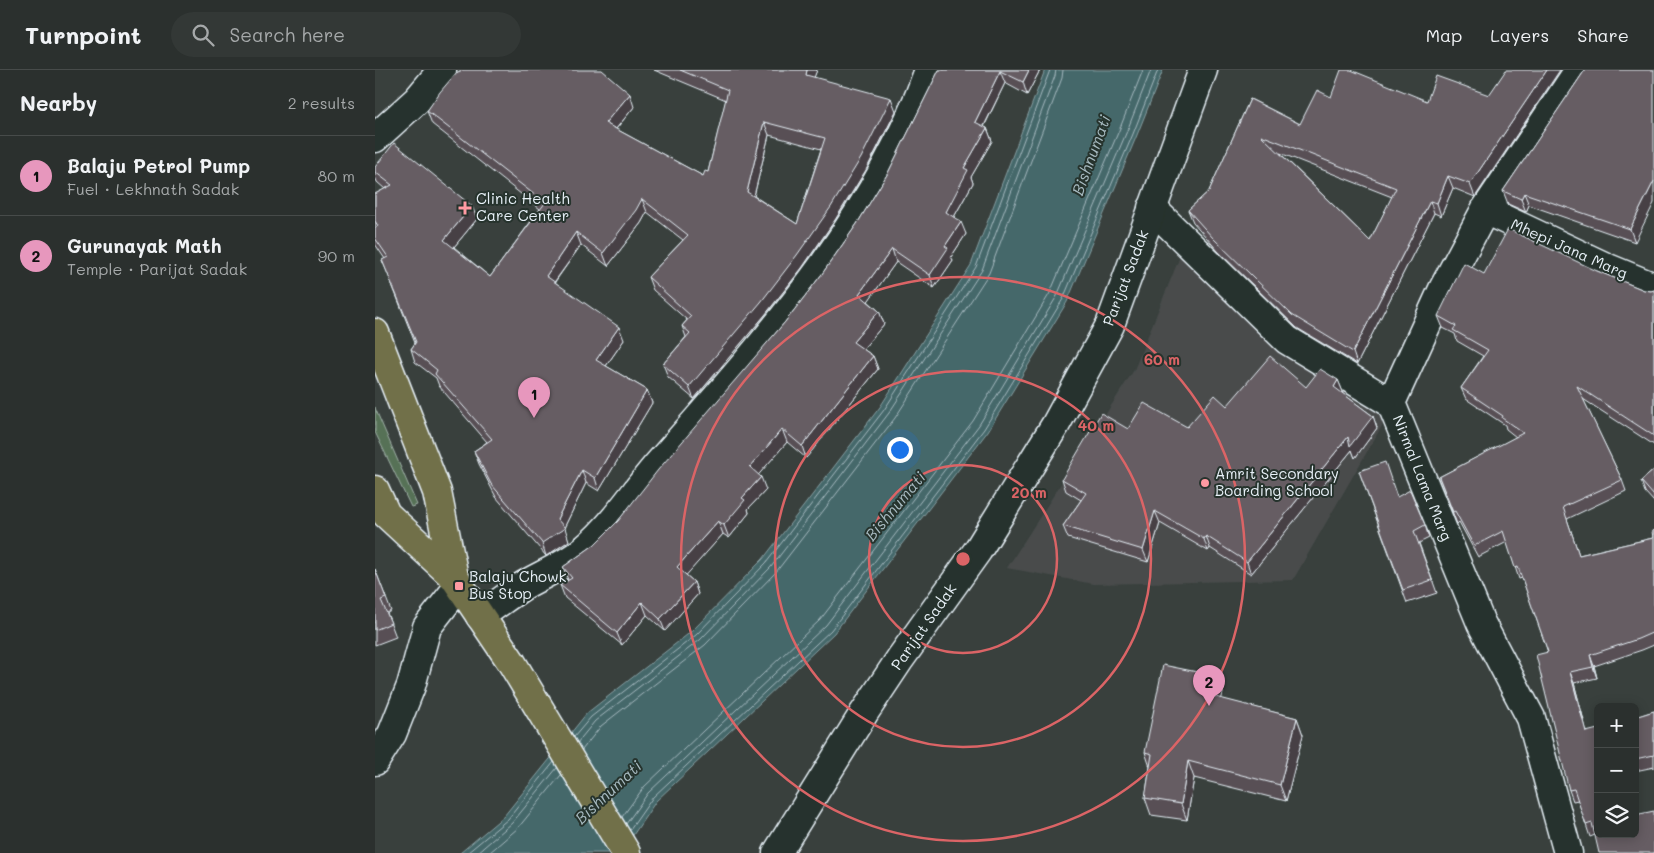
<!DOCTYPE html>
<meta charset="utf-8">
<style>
body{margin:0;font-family:Mali,sans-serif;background:#333836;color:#f1f3f6}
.controls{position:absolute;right:15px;bottom:15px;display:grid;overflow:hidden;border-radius:8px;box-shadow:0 2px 12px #0003}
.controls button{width:45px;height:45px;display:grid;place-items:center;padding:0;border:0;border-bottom:1px solid #474b4a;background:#2b302e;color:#f1f3f6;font:25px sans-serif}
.you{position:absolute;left:524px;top:379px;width:18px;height:18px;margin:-12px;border:4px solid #fff;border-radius:50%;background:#1a73e8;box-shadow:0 0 0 8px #1a73e833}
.badge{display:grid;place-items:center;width:32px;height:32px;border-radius:50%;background:#e797bd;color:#111;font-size:16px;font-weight:700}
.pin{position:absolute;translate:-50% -41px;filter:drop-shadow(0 1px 2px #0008)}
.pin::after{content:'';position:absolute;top:26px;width:18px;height:15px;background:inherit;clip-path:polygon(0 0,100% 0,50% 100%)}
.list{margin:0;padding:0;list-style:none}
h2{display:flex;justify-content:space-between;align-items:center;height:65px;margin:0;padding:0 20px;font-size:21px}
h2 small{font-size:16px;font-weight:400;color:#a6a9aa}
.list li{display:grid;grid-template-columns:32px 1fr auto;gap:15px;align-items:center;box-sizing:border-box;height:80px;padding:0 20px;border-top:1px solid #474b4a}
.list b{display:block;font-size:19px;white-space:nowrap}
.list p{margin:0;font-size:16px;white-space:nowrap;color:#a6a9aa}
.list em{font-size:16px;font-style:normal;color:#a6a9aa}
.icon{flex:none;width:28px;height:28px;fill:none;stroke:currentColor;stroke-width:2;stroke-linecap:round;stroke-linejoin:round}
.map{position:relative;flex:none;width:1279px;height:783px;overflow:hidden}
header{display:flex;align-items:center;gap:30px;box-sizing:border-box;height:70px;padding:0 25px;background:#2b302e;border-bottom:1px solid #474b4a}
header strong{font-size:24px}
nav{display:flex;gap:28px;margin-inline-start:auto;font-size:18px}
.search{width:350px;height:45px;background:#333836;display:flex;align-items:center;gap:12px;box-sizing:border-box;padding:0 18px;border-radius:28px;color:#a6a9aa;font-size:19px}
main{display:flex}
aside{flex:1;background:#2b302e}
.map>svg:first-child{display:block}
.built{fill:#494c4c}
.green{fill:#577157;stroke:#a0b1a8}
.water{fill:#45686b;stroke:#869fa3}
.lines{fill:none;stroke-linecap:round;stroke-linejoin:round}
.shore{stroke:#a7bac0;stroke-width:1}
.street-casing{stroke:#e8f1f8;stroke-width:31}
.secondary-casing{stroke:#e8f1f8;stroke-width:31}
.primary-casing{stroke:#e8f1f8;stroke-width:31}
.street{stroke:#26332d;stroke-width:28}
.secondary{stroke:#26332d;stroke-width:28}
.primary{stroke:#71704a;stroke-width:28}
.wall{fill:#585055;stroke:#e8f1f8;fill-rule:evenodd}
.shaded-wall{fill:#474145;stroke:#e8f1f8}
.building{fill:#665d63;stroke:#e8f1f8;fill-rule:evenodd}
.ring{fill:none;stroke:#db6466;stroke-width:2.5}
.poi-dot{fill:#ff9aa2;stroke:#26332d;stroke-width:2}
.labels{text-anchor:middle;stroke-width:4;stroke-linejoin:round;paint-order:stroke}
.poi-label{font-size:15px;fill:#e8f1f8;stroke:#26332d;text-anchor:start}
.street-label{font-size:15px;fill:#e8f1f8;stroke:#26332d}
.water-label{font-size:16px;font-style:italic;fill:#a7bac0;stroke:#26332d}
.centre{fill:#db6466;stroke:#26332d;stroke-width:2.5}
.ring-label{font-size:15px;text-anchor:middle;font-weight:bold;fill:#db6466;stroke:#26332d;stroke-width:4;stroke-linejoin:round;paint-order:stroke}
</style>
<header>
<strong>Turnpoint</strong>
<div class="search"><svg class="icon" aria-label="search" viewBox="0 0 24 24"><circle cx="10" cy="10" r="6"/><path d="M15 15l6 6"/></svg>Search here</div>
<nav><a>Map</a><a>Layers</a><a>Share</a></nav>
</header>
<main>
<aside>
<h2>Nearby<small>2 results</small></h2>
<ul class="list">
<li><span class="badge">1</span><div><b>Balaju Petrol Pump</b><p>Fuel · Lekhnath Sadak</p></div><em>80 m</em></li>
<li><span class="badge">2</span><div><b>Gurunayak Math</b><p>Temple · Parijat Sadak</p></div><em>90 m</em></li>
</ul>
</aside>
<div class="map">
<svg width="1279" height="783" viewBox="0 0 1279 783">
<rect width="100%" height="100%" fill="#39403d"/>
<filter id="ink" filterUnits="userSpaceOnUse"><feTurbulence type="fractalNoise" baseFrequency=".02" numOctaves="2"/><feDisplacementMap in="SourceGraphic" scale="10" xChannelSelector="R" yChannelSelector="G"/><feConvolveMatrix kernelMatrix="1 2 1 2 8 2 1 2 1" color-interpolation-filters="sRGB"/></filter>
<g filter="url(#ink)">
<!-- built -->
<path class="built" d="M 806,184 L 927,262 L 1023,328 L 918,510 L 719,514 L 632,498 L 759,300 Z"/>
<!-- green -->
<path class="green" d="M 0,337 L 0,338 L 42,435 L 36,437 L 0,362 Z"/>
<!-- water -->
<path class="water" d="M 670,0 L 788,0 L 762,65 L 692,232 L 613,361 L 459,563 L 281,731 L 246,783 L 85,783 L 129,746 L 212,643 L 317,561 L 388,489 L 505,337 L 596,195 Z"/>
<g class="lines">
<!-- shore -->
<path class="shore" d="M 199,667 L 216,647 L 321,565 L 391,493 L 509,340 L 601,197 L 675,0
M 202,673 L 220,651 L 325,570 L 396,497 L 514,343 L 607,200 L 680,6 L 681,0
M 207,680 L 226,656 L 330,575 L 401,502 L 520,348 L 614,203 L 687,8 L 688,0
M 247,747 L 269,717 L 445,550 L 598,351 L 675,223 L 745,58 L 768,0
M 251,754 L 273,723 L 451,555 L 604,355 L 682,226 L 752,61 L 776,0
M 255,760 L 278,727 L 456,560 L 609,359 L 688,229 L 758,64 L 783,0
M 92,783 L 133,749 L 179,692
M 102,783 L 137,753 L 182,698
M 114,783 L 143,758 L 186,705"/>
<defs>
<path id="street" d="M 0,68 L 42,30 L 67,0
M 777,138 L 912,270 L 1016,333
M 1110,140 L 1233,198 L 1279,217
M 105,546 C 120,536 135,524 151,514 C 167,505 185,497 201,486 C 236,461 258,422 286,391 C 390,272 501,151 554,0
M 1193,783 L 1156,648 L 1106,553 L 1016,333 L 1068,219 L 1110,140 L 1204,0"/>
<path id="secondary" d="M 0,691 L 17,664 L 36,616 L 52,557 L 84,516
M 402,783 L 489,643 L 525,589 L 603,480 L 681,354 L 735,255 L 828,0"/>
<path id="primary" d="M 0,263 L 62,422 L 79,507
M 0,420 L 11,444 L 79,507 L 137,593 L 251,783"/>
</defs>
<!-- street casing -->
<use href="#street" class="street-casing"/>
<!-- secondary casing -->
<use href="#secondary" class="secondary-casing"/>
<!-- primary casing -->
<use href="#primary" class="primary-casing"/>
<!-- street -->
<use href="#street" class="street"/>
<!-- secondary -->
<use href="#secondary" class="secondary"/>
<!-- primary -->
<use href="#primary" class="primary"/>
</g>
<!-- wall -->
<path class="wall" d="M 279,0 L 442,0 L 439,7 L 521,41 L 491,100 L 460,150 L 427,198 L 390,245 L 319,329 L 293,307 L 288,294 L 311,267 L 307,256 L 312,250 L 278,220 L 273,207 L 308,170 L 272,142 L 266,153 L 233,196 L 206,175 L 180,212 L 249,270 L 231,296 L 272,320 L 277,333 L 224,421 L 211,413 L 189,458 L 194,471 L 171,486 L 121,427 L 104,394 L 99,381 L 112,372 L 64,316 L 61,308 L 40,292 L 36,279 L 40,273 L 12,202 L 7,190 L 10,189 L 0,174 L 0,158 L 1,157 L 0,155 L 0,124 L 10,119 L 2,112 L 0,106 L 0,97 L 102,149 L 79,177 L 115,207 L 165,139 L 57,54 L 52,41 L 84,3 L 259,37 L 241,59 L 328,106 L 333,102 L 351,30 ZM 394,65 L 446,79 L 422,154 L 379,126 Z
M 564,0 L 665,0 L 652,25 L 630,13 L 609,57 L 612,58 L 617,71 L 596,107 L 598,113 L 579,147 L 591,164 L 576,187 L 578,190 L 559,218 L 521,192 L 493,231 L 504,241 L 509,254 L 488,279 L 498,286 L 503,299 L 431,388 L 412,372 L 383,405 L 391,420 L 373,439 L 374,443 L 354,468 L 348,464 L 311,505 L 319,512 L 323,524 L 290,561 L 272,545 L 247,575 L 190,528 L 185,515 L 193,510 L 188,497 L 219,475 L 243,451 L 410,252 L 447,204 L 482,154 L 513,103 Z
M 1210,0 L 1260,172 L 1154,135 L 1151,142 L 1133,134 L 1128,121 Z
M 1114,25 L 1100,127 L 1078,118 L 1066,146 L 1059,143 L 982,294 L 922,258 L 843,181 L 818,152 L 813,140 L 834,121 L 875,29 L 925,54 L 956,27 L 1052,31 ZM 905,83 L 1017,127 L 995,171 Z
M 1222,201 L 1269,220 L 1276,221 L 1279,220 L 1279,375 L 1208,329 L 1247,410 L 1251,421 L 1192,449 L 1204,485 L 1278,468 L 1279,460 L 1279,575 L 1267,580 L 1219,596 L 1222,608 L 1199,613 L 1212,662 L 1220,765 L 1215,767 L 1203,730 L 1198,731 L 1194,720 L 1173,582 L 1147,508 L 1144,509 L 1132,472 L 1103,487 L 1084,452 L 1082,454 L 1064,407 L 1141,367 L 1131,359 L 1130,355 L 1091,329 L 1086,318 L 1108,286 L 1082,271 L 1080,264 L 1068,258 L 1063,246 L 1109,204 Z
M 963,310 L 968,322 L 967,323 L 998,346 L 1002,358 L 980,388 L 977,380 L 876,504 L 835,478 L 833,481 L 785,453 L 773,492 L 693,468 L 688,456 L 706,430 L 691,421 L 687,409 L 753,359 L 812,357 L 931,317 Z
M 1279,400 L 1279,432 L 1270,422 L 1266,411 Z
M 984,401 L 1050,455 L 1054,468 L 1044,473 L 1062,523 L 1032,533 Z
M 0,499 L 16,541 L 12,543 L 21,567 L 0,575 Z
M 842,606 L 848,623 L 846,629 L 922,648 L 928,665 L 911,731 L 819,708 L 812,750 L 776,745 L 770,728 L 775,697 L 770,682 Z
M 1279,641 L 1279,697 L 1260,701 L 1260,647 Z"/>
<!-- shaded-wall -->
<path class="shaded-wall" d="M 432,0 L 442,0 L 435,18 L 431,5 Z
M 654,0 L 665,0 L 652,25 L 648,12 Z
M 1172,0 L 1185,0 L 1100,127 L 1095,114 Z
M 625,1 L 630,13 L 605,64 L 600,52 Z
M 255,24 L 259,37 L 235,66 L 230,53 Z
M 516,28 L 521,41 L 491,100 L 460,150 L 427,198 L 390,245 L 319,329 L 314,317 Z
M 389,52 L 394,65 L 377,134 L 372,122 Z
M 612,58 L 617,71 L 596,107 L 598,113 L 575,154 L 571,142 L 589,98 Z
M 1073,106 L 1078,118 L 1066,146 L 1062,133 Z
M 1279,111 L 1279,133 L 1260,172 L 1255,159 Z
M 1149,123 L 1154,135 L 1151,142 L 1146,129 Z
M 267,129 L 272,142 L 266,153 L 233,196 L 228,183 Z
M 1055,131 L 1059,143 L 982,294 L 978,282 Z
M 97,136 L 102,149 L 74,183 L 69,170 Z
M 586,152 L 591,164 L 576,187 L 578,190 L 559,218 L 555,205 L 570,176 Z
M 201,162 L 206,175 L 175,218 L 171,206 Z
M 517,179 L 521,192 L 489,237 L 484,224 Z
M 504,241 L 509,254 L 483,285 L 478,272 Z
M 244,257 L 249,270 L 226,303 L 221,290 Z
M 498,286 L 503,299 L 431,388 L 427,376 Z
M 963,310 L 968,322 L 964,329 L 959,317 Z
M 272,320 L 277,333 L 224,421 L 220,408 Z
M 998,346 L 1002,358 L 980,388 L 977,380 L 876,504 L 872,492 L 973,367 Z
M 407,359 L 412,372 L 379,410 L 375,397 Z
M 207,400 L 211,413 L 188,460 L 190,458 L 194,471 L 171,486 L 167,473 L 182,449 Z
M 386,407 L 391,420 L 373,439 L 374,443 L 354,468 L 349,455 L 367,428 Z
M 780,441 L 785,453 L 773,492 L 768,480 Z
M 343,451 L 348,464 L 307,510 L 302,497 Z
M 831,466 L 835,478 L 833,481 L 829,469 Z
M 319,512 L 323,524 L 290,561 L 285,549 Z
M 267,532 L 272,545 L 247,575 L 242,563 Z
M 1215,585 L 1219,596 L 1222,608 L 1218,597 Z
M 1195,602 L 1199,613 L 1215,674 L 1211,662 Z
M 842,606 L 848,623 L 843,643 L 837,626 Z
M 922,648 L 928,665 L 911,731 L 905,715 Z
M 813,691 L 819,708 L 812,750 L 806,734 Z"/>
<!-- building -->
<path class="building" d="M 86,0 L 227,0 L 255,24 L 230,53 L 328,106 L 330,101 L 333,102 L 353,20 L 305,0 L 432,0 L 431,5 L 516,28 L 486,88 L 456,137 L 422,185 L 386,232 L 314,317 L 288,294 L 315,263 L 307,256 L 316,246 L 273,207 L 313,165 L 267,129 L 261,140 L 228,183 L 201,162 L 171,206 L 244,257 L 221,290 L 272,320 L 220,408 L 207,400 L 182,449 L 190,458 L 167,473 L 116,414 L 99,381 L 117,369 L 60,304 L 62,300 L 36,279 L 41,272 L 7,190 L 13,187 L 0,168 L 0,158 L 3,156 L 0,151 L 0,124 L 17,115 L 0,102 L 0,97 L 19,73 L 97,136 L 69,170 L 115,207 L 170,133 L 52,41 L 65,22 L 82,2 L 84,3 ZM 389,52 L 450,68 L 422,154 L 372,122 Z
M 564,0 L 654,0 L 648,12 L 625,1 L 600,52 L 612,58 L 589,98 L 593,100 L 571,142 L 586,152 L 570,176 L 573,178 L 555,205 L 517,179 L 484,224 L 504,241 L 478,272 L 498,286 L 427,376 L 407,359 L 375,397 L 386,407 L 367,428 L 370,430 L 349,455 L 343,451 L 302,497 L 319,512 L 285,549 L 267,532 L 242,563 L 185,515 L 197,508 L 188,497 L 219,475 L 243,451 L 283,400 L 410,252 L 447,204 L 482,154 L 513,103 Z
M 966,0 L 976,0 L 1052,31 L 1061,6 L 1114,25 L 1131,0 L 1172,0 L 1095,114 L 1073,106 L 1062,133 L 1055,131 L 978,282 L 917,245 L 838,168 L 813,140 L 834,121 L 875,29 L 925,54 L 942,20 L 956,27 ZM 886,65 L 1021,118 L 995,171 Z
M 1210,0 L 1279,0 L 1279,111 L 1255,159 L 1149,123 L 1146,129 L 1128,121 Z
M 1133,159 L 1222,201 L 1269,220 L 1276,221 L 1279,220 L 1279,366 L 1202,316 L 1247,410 L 1188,437 L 1204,485 L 1278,468 L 1277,461 L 1279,460 L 1279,562 L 1263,569 L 1215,585 L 1218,597 L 1195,602 L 1211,662 L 1223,659 L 1223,764 L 1260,764 L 1260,745 L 1279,741 L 1279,783 L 1224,783 L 1217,753 L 1211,755 L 1199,719 L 1194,720 L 1161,585 L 1173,582 L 1143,497 L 1140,498 L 1128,461 L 1099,476 L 1080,441 L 1078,442 L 1064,407 L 1148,363 L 1127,348 L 1128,346 L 1086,318 L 1113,280 L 1078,260 L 1081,256 L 1063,246 L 1089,193 L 1109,204 Z
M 895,286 L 931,317 L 945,299 L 963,310 L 959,317 L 998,346 L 975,376 L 973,367 L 872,492 L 831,466 L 829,469 L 780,441 L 768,480 L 688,456 L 711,423 L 687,409 L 726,343 L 753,359 L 769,333 L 812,357 L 840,325 L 852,336 Z
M 1010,392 L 1022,427 L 1035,420 L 1050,455 L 1039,461 L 1057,510 L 1028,520 L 984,401 Z
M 1279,400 L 1279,426 L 1266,411 Z
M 0,499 L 11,528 L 6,530 L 16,553 L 0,560 Z
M 788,595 L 842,606 L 837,626 L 922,648 L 905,715 L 813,691 L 806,734 L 770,728 L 777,684 L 770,682 Z
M 1279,641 L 1279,685 L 1260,689 L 1260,647 Z"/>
</g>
<!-- distance rings -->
<g class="ring">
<circle cx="588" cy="489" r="94"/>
<circle cx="588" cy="489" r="188"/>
<circle cx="588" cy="489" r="282"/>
</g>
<!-- markers -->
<g class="poi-dot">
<path d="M87.5 130.5h5v5h5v5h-5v5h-5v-5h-5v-5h5z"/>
<circle cx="830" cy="413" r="5"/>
<rect x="79" y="511" width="10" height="10" rx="2.5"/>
</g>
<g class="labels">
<!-- poi labels -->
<g class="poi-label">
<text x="101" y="134">Clinic Health<tspan x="101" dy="17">Care Center</tspan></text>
<text x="840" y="409">Amrit Secondary<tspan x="840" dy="17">Boarding School</tspan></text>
<text x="94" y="512">Balaju Chowk<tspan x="94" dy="17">Bus Stop</tspan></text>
</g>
<!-- street labels -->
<g class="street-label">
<text transform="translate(1194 179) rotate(24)" y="5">Mhepi Jana Marg</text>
<text transform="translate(751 208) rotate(-69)" y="5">Parijat Sadak</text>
<text transform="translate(1047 408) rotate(68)" y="5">Nirmal Lama Marg</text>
<text transform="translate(549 557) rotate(-55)" y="5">Parijat Sadak</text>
</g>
<!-- water labels -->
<g class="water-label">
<text transform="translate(716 85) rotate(-70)" y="6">Bishnumati</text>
<text transform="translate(520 436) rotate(-50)" y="6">Bishnumati</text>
<text transform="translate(233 722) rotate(-43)" y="6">Bishnumati</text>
</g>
</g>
<circle cx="588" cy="489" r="8" class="centre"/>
<g class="ring-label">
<text x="787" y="295">60 m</text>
<text x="721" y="361">40 m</text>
<text x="654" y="428">20 m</text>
</g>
</svg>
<div class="controls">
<button>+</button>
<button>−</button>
<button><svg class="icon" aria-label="layers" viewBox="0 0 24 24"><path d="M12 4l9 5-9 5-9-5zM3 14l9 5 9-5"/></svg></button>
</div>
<div class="you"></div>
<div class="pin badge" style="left:159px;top:348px">1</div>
<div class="pin badge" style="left:834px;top:636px">2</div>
</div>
</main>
